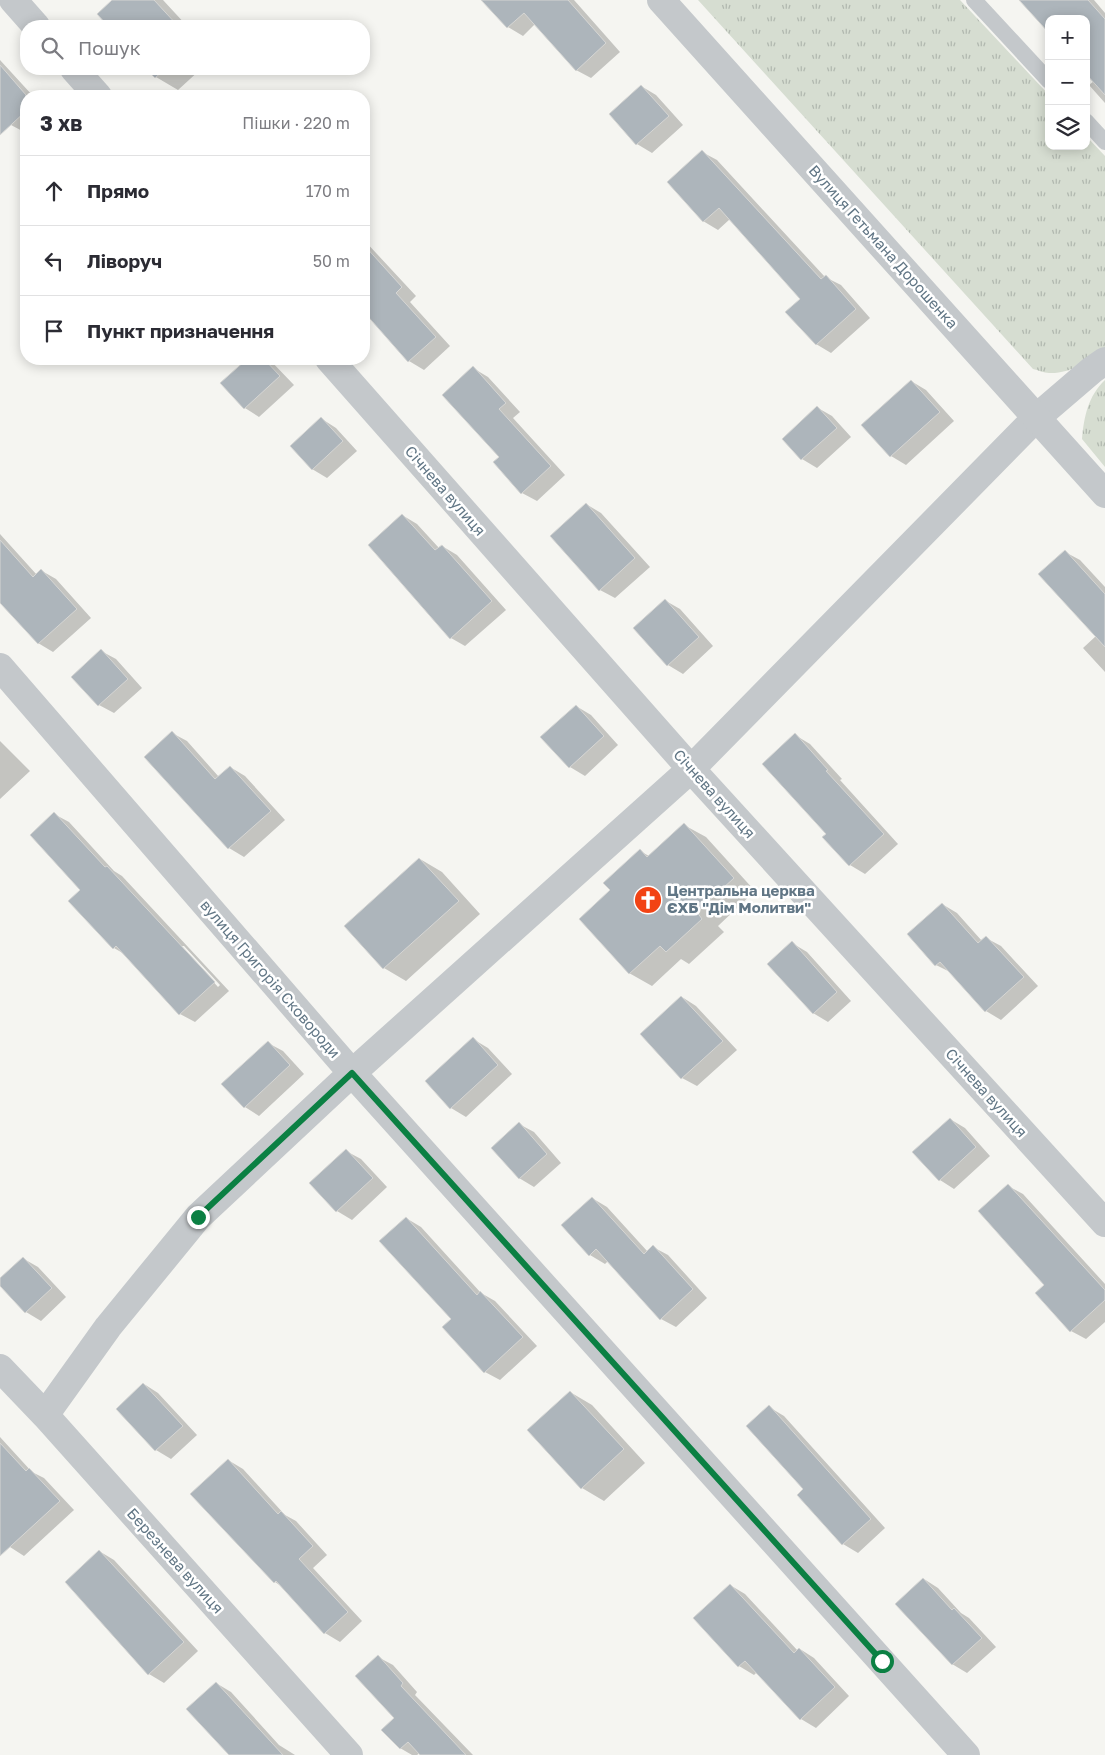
<!DOCTYPE html>
<html lang="uk">
<meta charset="utf-8">
<style>
body{margin:0;font-family:"Golos Text",sans-serif;background:#f7f7f7;color:#2b2b33}
.controls{position:absolute;right:15px;top:15px;display:grid;overflow:hidden;border-radius:10px;box-shadow:0 2px 12px #0003}
.controls button{width:45px;height:45px;display:grid;place-items:center;padding:0;border:0;border-bottom:1px solid #e1e1e2;background:#fff;color:#2b2b33;font:25px sans-serif}
.stop{position:absolute;width:15px;height:15px;margin:-11px;border:4px solid #0b8043;border-radius:50%;background:#fff}
.stop.end{background:#0b8043;border-color:#fff;box-shadow:0 1px 5px #0008}
.list{margin:0;padding:0;list-style:none}
h2{display:flex;justify-content:space-between;align-items:center;height:65px;margin:0;padding:0 20px;font-size:21px}
h2 small{font-size:16px;font-weight:400;color:#7c7c81}
.list li{display:grid;grid-template-columns:32px 1fr auto;gap:15px;align-items:center;box-sizing:border-box;height:70px;padding:0 20px;border-top:1px solid #e1e1e2}
.list b{display:block;font-size:19px;white-space:nowrap}
.list em{font-size:16px;font-style:normal;color:#7c7c81}
.icon{flex:none;width:28px;height:28px;fill:none;stroke:currentColor;stroke-width:2;stroke-linecap:round;stroke-linejoin:round}
.map{position:relative;flex:none;width:1105px;height:1755px;overflow:hidden}
.search{position:absolute;background:#fff;box-shadow:0 2px 12px #0003;left:20px;top:20px;width:350px;height:55px;display:flex;align-items:center;gap:12px;box-sizing:border-box;padding:0 18px;border-radius:20px;color:#7c7c81;font-size:19px}
.panel{position:absolute;background:#fff;box-shadow:0 2px 12px #0003;left:20px;top:90px;width:350px;height:275px;border-radius:20px}
.map>svg:first-child{display:block}
.grass{fill:url(#grass-tufts)}
.shadow{fill:#0003;fill-rule:evenodd}
.building{fill:#adb5bb;stroke:#d6d6d4}
.lines{fill:none;stroke-linecap:round;stroke-linejoin:round}
.service{stroke:#c4c8cb;stroke-width:16}
.minor{stroke:#c4c8cb;stroke-width:28}
.tertiary{stroke:#c4c8cb;stroke-width:28}
.route{stroke:#0b8043;stroke-width:6}
.labels{text-anchor:middle;stroke-width:5;stroke-linejoin:round;paint-order:stroke}
.street-label{font-size:15px;fill:#617685;stroke:#fff}
.poi-label{font-size:15px;font-weight:bold;fill:#617685;stroke:#fff;text-anchor:start}
</style>
<div class="map">
<svg width="1105" height="1755" viewBox="0 0 1105 1755">
<defs>
<pattern id="grass-tufts" width="24" height="20" patternUnits="userSpaceOnUse" patternTransform="scale(1.25)"><rect width="24" height="20" fill="#d6ddd1"/><path d="M3 7l-1-3M5 7V3M7 7l1-3M15 17l-1-3M17 17v-4M19 17l1-3" fill="none" stroke="#b1b8af"/></pattern>
</defs>
<rect width="100%" height="100%" fill="#f5f5f1"/>
<!-- grass -->
<path class="grass" d="M 698,0 L 960,0 L 1049,95 L 1049,146 L 1086,146 L 1086,136 L 1105,156 L 1105,351 C 1088,361 1070,374 1049,373 C 1044,373 1038,370 1033,369 Z
M 1105,380 L 1105,467 L 1082,439 C 1084,417 1088,396 1105,380 Z"/>
<!-- shadow -->
<path class="shadow" d="M 114,0 L 163,0 L 187,26 L 110,26 L 99,14 Z
M 483,0 L 574,0 L 620,52 L 591,78 L 576,70 L 535,24 L 523,36 L 508,27 Z
M 1021,0 L 1094,0 L 1105,13 L 1105,103 L 1089,85 L 1094,81 L 1086,19 Z
M 0,60 L 33,96 L 26,96 L 26,133 L 11,125 L 0,113 Z
M 148,69 L 201,69 L 178,90 L 156,77 Z
M 641,86 L 656,95 L 683,125 L 652,153 L 637,144 L 611,114 Z
M 702,152 L 717,160 L 825,277 L 841,285 L 870,318 L 831,353 L 816,344 L 802,299 L 730,219 L 718,230 L 703,221 Z
M 364,240 L 416,296 L 410,302 L 450,346 L 424,370 L 409,361 L 364,310 Z
M 248,359 L 269,359 L 294,385 L 259,417 L 245,408 L 222,383 Z
M 473,368 L 488,377 L 520,412 L 513,418 L 565,475 L 537,501 L 522,493 Z
M 911,381 L 926,390 L 954,421 L 906,465 L 891,456 L 863,425 Z
M 818,408 L 832,416 L 851,437 L 817,468 L 802,459 L 784,439 Z
M 322,419 L 336,428 L 357,451 L 327,478 L 312,469 Z
M 586,504 L 601,513 L 650,567 L 615,598 L 600,590 Z
M 402,515 L 417,524 L 439,548 L 442,546 L 457,555 L 506,610 L 465,646 L 451,638 Z
M 0,534 L 37,575 L 42,571 L 56,579 L 91,618 L 53,652 L 38,643 L 0,601 Z
M 1065,552 L 1080,560 L 1105,587 L 1105,672 L 1083,648 L 1096,636 Z
M 666,601 L 680,609 L 713,646 L 683,674 L 668,665 Z
M 101,651 L 116,659 L 142,688 L 114,713 L 99,705 Z
M 576,706 L 591,715 L 618,745 L 585,776 L 570,767 Z
M 172,733 L 187,741 L 219,777 L 230,767 L 245,776 L 285,820 L 244,857 L 229,848 L 145,757 Z
M 795,735 L 810,744 L 842,779 L 840,780 L 898,844 L 865,874 L 850,865 L 824,837 L 827,834 Z
M 0,741 L 30,771 L 0,799 Z
M 54,814 L 69,822 L 114,871 L 122,876 L 229,991 L 195,1022 L 180,1014 L 126,955 L 114,948 L 70,901 L 82,890 ZM 181,946 L 184,946 L 220,985 L 218,987 Z
M 684,825 L 706,837 L 755,891 L 718,926 L 724,932 L 689,964 L 681,959 L 652,986 L 629,973 L 612,891 L 640,851 L 649,856 Z
M 420,859 L 442,872 L 480,914 L 406,981 L 384,968 L 346,926 Z
M 942,904 L 957,913 L 982,941 L 986,938 L 1001,946 L 1038,986 L 1001,1020 L 986,1011 L 952,973 L 936,965 Z
M 792,943 L 807,952 L 851,1001 L 828,1022 L 813,1013 Z
M 682,997 L 696,1006 L 737,1050 L 697,1086 L 682,1078 Z
M 473,1039 L 488,1048 L 512,1074 L 466,1117 L 451,1108 L 426,1081 Z
M 268,1043 L 283,1051 L 304,1074 L 259,1116 L 245,1107 Z
M 950,1119 L 965,1128 L 990,1156 L 954,1189 L 940,1180 Z
M 519,1124 L 534,1132 L 561,1163 L 534,1187 L 519,1178 Z
M 346,1151 L 361,1159 L 387,1187 L 352,1220 L 337,1211 Z
M 1008,1186 L 1023,1194 L 1105,1284 L 1105,1322 L 1086,1339 L 1071,1331 L 1046,1285 Z
M 592,1198 L 607,1207 L 648,1252 L 653,1247 L 668,1255 L 707,1298 L 676,1327 L 661,1319 L 608,1261 L 605,1264 L 590,1255 Z
M 406,1218 L 421,1227 L 481,1293 L 495,1301 L 537,1346 L 500,1380 L 485,1372 L 453,1319 Z
M 24,1259 L 38,1267 L 66,1297 L 41,1321 L 26,1312 L 0,1284 L 0,1280 Z
M 144,1384 L 158,1393 L 197,1435 L 171,1459 L 156,1450 L 118,1409 Z
M 570,1392 L 592,1405 L 645,1463 L 604,1501 L 582,1488 L 529,1430 Z
M 769,1407 L 784,1416 L 885,1528 L 858,1553 L 843,1544 L 805,1489 Z
M 0,1437 L 32,1472 L 44,1478 L 74,1510 L 24,1556 L 10,1547 L 0,1537 Z
M 228,1460 L 243,1469 L 285,1515 L 296,1521 L 327,1555 L 313,1568 L 362,1621 L 340,1642 L 325,1633 L 281,1586 L 275,1582 Z
M 99,1551 L 114,1560 L 198,1651 L 164,1683 L 149,1674 L 67,1582 Z
M 924,1579 L 938,1588 L 961,1613 L 969,1618 L 996,1647 L 967,1673 L 952,1664 Z
M 730,1585 L 745,1594 L 798,1651 L 800,1649 L 814,1658 L 849,1696 L 816,1728 L 801,1719 L 757,1672 L 754,1675 L 739,1666 L 695,1618 Z
M 378,1657 L 393,1665 L 417,1692 L 415,1695 L 473,1755 L 422,1755 L 420,1753 L 417,1755 L 412,1755 L 400,1748 L 396,1718 Z
M 216,1683 L 231,1692 L 279,1745 L 295,1755 L 230,1755 Z"/>
<!-- building -->
<path class="building" d="M 112,0 L 154,0 L 178,26 L 108,26 L 97,14 Z
M 481,0 L 568,0 L 606,43 L 576,71 L 524,13 L 507,28 Z
M 1019,0 L 1088,0 L 1105,19 L 1105,95 L 1086,74 L 1086,19 L 1049,19 L 1049,33 Z
M 0,65 L 26,95 L 26,111 L 0,135 Z
M 146,69 L 165,69 L 155,78 Z
M 641,85 L 669,116 L 636,145 L 609,114 Z
M 702,150 L 821,279 L 826,275 L 856,309 L 816,345 L 785,312 L 800,299 L 719,208 L 703,222 L 667,182 Z
M 364,245 L 402,287 L 396,293 L 436,337 L 408,362 L 364,312 Z
M 247,359 L 264,359 L 280,376 L 244,409 L 220,383 Z
M 473,366 L 506,403 L 499,409 L 551,466 L 521,494 L 493,462 L 499,457 L 442,395 Z
M 911,380 L 940,412 L 890,457 L 861,425 Z
M 817,406 L 837,428 L 801,460 L 782,439 Z
M 321,417 L 343,441 L 312,470 L 290,446 Z
M 586,503 L 635,558 L 599,591 L 550,536 Z
M 402,514 L 435,550 L 442,545 L 492,601 L 450,639 L 368,545 Z
M 0,540 L 33,577 L 41,569 L 77,609 L 38,644 L 0,603 Z
M 1065,550 L 1105,594 L 1105,647 L 1038,574 Z
M 665,599 L 699,637 L 667,666 L 633,628 Z
M 101,649 L 128,679 L 98,706 L 71,677 Z
M 576,705 L 604,736 L 569,768 L 540,737 Z
M 172,731 L 215,779 L 230,766 L 271,811 L 228,849 L 144,757 Z
M 795,733 L 828,770 L 826,771 L 884,834 L 849,866 L 822,837 L 826,834 L 762,764 Z
M 54,812 L 105,867 L 107,866 L 215,982 L 179,1015 L 116,946 L 113,949 L 68,901 L 80,890 L 30,835 Z
M 684,823 L 734,878 L 697,912 L 702,919 L 666,952 L 660,946 L 629,974 L 579,919 L 610,890 L 603,883 L 640,849 L 647,857 Z
M 419,858 L 459,901 L 383,969 L 344,926 Z
M 942,903 L 978,943 L 986,936 L 1024,977 L 985,1012 L 940,962 L 935,966 L 907,934 Z
M 792,941 L 837,992 L 813,1014 L 767,964 Z
M 681,996 L 723,1041 L 681,1079 L 640,1034 Z
M 473,1037 L 498,1065 L 450,1109 L 425,1081 Z
M 268,1041 L 290,1065 L 244,1108 L 221,1084 Z
M 950,1118 L 976,1147 L 939,1181 L 912,1152 Z
M 519,1122 L 547,1154 L 519,1179 L 491,1148 Z
M 346,1149 L 373,1178 L 336,1212 L 309,1183 Z
M 1008,1184 L 1105,1290 L 1105,1300 L 1070,1332 L 1035,1293 L 1044,1285 L 978,1211 Z
M 592,1197 L 644,1254 L 653,1245 L 693,1289 L 660,1320 L 596,1249 L 589,1256 L 561,1225 Z
M 406,1217 L 477,1295 L 480,1291 L 523,1337 L 484,1373 L 442,1327 L 451,1319 L 379,1241 Z
M 23,1257 L 52,1288 L 25,1313 L 0,1286 L 0,1278 Z
M 143,1383 L 183,1426 L 155,1451 L 116,1409 Z
M 570,1391 L 624,1449 L 581,1489 L 527,1430 Z
M 769,1405 L 871,1519 L 842,1545 L 797,1495 L 803,1489 L 746,1426 Z
M 0,1443 L 26,1471 L 29,1468 L 60,1501 L 0,1556 Z
M 228,1459 L 278,1514 L 281,1511 L 313,1546 L 299,1559 L 348,1612 L 324,1634 L 276,1581 L 274,1583 L 190,1494 Z
M 99,1550 L 184,1642 L 148,1675 L 65,1582 Z
M 923,1578 L 952,1610 L 954,1608 L 982,1638 L 952,1665 L 895,1604 Z
M 730,1584 L 794,1653 L 799,1648 L 835,1687 L 800,1720 L 745,1661 L 738,1667 L 693,1618 Z
M 378,1655 L 403,1683 L 401,1686 L 466,1755 L 420,1755 L 408,1742 L 400,1749 L 381,1730 L 394,1718 L 355,1676 Z
M 216,1682 L 283,1755 L 229,1755 L 186,1709 Z"/>
<g class="lines">
<!-- service -->
<path class="service" d="M 974,0 L 1049,81
M 1086,121 L 1105,142"/>
<!-- minor -->
<path class="minor" d="M 13,0 L 36,26
M 74,69 L 98,96
M 329,359 L 691,769 L 1105,1223
M 0,667 L 352,1073 L 966,1755
M 0,1368 L 45,1415 L 349,1755
M 45,1415 L 108,1327 L 198,1217 L 352,1073 L 691,769 L 1036,418 L 1092,370 L 1105,361"/>
<!-- tertiary -->
<path class="tertiary" d="M 661,0 L 1105,494"/>
</g>
<g class="lines">
<!-- route -->
<path class="route" d="M 198,1217 L 352,1073 L 882,1661"/>
</g>
<!-- icons -->
<defs>
<symbol id="church-disc" viewBox="-11 -11 22 22"><circle r="9.5" fill="#f24314" stroke="#fff"/><path d="M-1.2-6h2.4v3.5h3.3v2.4h-3.3V6h-2.4V-.1h-3.3v-2.4h3.3Z" fill="#fff"/></symbol>
</defs>
<g fill-rule="evenodd">
<use href="#church-disc" x="632" y="884" width="32" height="32"/>
</g>
<g class="labels">
<!-- street labels -->
<g class="street-label">
<text transform="translate(883 247) rotate(48)" y="5">Вулиця Гетьмана Дорошенка</text>
<text transform="translate(445 491) rotate(49)" y="5">Січнева вулиця</text>
<text transform="translate(714 794) rotate(48)" y="5">Січнева вулиця</text>
<text transform="translate(270 979) rotate(49)" y="5">вулиця Григорія Сковороди</text>
<text transform="translate(986 1093) rotate(48)" y="5">Січнева вулиця</text>
<text transform="translate(175 1561) rotate(48)" y="5">Березнева вулиця</text>
</g>
<!-- poi labels -->
<g class="poi-label">
<text x="667" y="896">Центральна церква<tspan x="667" dy="17">ЄХБ "Дім Молитви"</tspan></text>
</g>
</g>
</svg>
<div class="controls">
<button>+</button>
<button>−</button>
<button><svg class="icon" aria-label="layers" viewBox="0 0 24 24"><path d="M12 4l9 5-9 5-9-5zM3 14l9 5 9-5"/></svg></button>
</div>
<div class="stop" style="left:882px;top:1661px"></div>
<div class="stop end" style="left:198px;top:1217px"></div>
<div class="search"><svg class="icon" aria-label="search" viewBox="0 0 24 24"><circle cx="10" cy="10" r="6"/><path d="M15 15l6 6"/></svg>Пошук</div>
<section class="panel">
<h2>3 хв<small>Пішки · 220 m</small></h2>
<ul class="list">
<li><svg class="icon" aria-label="ahead" viewBox="0 0 24 24"><path d="M12 20V5M6 11l6-6 6 6"/></svg><div><b>Прямо</b></div><em>170 m</em></li>
<li><svg class="icon" aria-label="left" viewBox="0 0 24 24"><path d="M17 20v-9H6M10 6l-5 5 5 5"/></svg><div><b>Ліворуч</b></div><em>50 m</em></li>
<li><svg class="icon" aria-label="arrive" viewBox="0 0 24 24"><path d="M6 21V4h12l-3 4 3 4H6"/></svg><div><b>Пункт призначення</b></div></li>
</ul>
</section>
</div>
